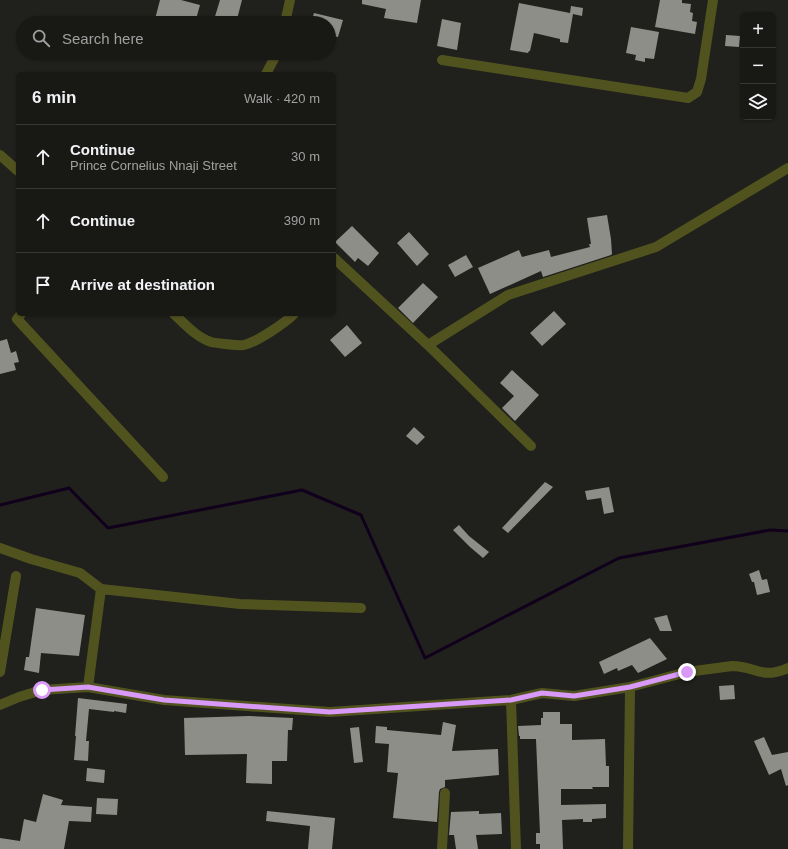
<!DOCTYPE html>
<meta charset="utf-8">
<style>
body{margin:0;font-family:Helvetica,sans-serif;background:#252522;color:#f1f3f6}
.controls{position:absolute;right:12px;top:12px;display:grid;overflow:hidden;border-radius:6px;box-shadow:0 1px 3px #0004}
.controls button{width:36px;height:36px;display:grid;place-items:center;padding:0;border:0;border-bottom:1px solid #363734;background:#181815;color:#f1f3f6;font:20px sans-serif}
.stop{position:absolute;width:12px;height:12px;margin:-9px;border:3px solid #d99af7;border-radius:50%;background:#fff}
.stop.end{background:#d99af7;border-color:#fff;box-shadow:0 1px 4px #0008}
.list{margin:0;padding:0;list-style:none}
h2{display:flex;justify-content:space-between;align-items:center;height:52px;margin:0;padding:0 16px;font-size:17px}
h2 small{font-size:13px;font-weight:400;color:#9fa0a0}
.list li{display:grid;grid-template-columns:26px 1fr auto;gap:12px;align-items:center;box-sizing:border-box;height:64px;padding:0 16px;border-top:1px solid #363734}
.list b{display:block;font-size:15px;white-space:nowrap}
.list p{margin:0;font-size:13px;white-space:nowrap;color:#9fa0a0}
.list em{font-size:13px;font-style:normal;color:#9fa0a0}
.icon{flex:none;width:22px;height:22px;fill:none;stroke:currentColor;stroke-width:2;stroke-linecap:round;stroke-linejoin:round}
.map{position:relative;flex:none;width:788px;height:849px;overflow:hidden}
.search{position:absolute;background:#181815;box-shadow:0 1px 3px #0004;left:16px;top:16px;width:320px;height:44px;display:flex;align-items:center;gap:10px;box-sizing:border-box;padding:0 14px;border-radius:22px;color:#9fa0a0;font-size:15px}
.panel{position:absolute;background:#181815;box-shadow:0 1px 3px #0004;left:16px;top:72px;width:320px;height:244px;border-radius:6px}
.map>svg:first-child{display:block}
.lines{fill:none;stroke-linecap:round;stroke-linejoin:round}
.stream{stroke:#11001c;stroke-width:3}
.building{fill:#8e8e89}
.street{stroke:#51531f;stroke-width:10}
.route{stroke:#d99af7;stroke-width:5}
</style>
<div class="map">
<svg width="788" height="849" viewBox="0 0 788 849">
<rect width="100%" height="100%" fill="#20201c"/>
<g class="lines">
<!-- stream -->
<path class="stream" d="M 0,505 L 69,488 L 108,528 L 302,490 L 361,515 L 425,658 L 619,558 L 770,530 L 788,531"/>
</g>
<!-- building -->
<path class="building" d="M 160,0 L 181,0 L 200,5 L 195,23 L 154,23 Z
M 220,0 L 242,0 L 236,23 L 213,23 Z
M 362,0 L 421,0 L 417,23 L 384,18 L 386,9 L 362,4 Z
M 660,0 L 682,0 L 682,3 L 691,4 L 690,12 L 693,13 L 692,21 L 697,22 L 695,34 L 655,27 Z
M 519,3 L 570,13 L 571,6 L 583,8 L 582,16 L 573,14 L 568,43 L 560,42 L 560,39 L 534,33 L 530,51 L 529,51 L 528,53 L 510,50 Z
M 314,13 L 343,20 L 338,37 L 329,35 L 329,23 L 311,23 Z
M 442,19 L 461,23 L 457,50 L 437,46 Z
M 631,27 L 659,32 L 654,59 L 645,58 L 645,62 L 635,60 L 636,55 L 626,53 Z
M 726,35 L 740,36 L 739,47 L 725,46 Z
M 607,215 L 611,239 L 612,254 L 611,255 L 543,277 L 541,271 L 490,294 L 478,268 L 519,250 L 522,257 L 549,250 L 551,257 L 590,247 L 589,244 L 591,244 L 587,218 Z
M 352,226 L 379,253 L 368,266 L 358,258 L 355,262 L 335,242 Z
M 409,232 L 429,254 L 417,266 L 397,243 Z
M 466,255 L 473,267 L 455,277 L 448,265 Z
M 423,283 L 438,297 L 413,323 L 398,308 Z
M 554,311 L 566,324 L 542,346 L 530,333 Z
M 347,325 L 362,343 L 345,357 L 330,340 Z
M 7,339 L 11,353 L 16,351 L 19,362 L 14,363 L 16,370 L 0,374 L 0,341 Z
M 512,370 L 539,395 L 515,421 L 502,408 L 514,396 L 500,383 Z
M 414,427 L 425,437 L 417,445 L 406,436 Z
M 545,482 L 553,487 L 508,533 L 502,528 Z
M 609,487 L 614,512 L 604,514 L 601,498 L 587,500 L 585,491 Z
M 459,525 L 469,536 L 489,552 L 483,558 L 470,547 L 453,530 Z
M 759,570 L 762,580 L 767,579 L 770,592 L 757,595 L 754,582 L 752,582 L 749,574 Z
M 36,608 L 85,615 L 79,656 L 41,653 L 39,673 L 24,670 L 26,657 L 29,657 Z
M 667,615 L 672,631 L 660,631 L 654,618 Z
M 650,638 L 667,659 L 638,673 L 632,665 L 618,671 L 617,668 L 604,674 L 599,662 Z
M 734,685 L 735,699 L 720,700 L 719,686 Z
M 78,698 L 127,704 L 126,713 L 114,711 L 114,712 L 89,709 L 86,741 L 89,741 L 88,761 L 74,760 L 76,736 L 75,736 Z
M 543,712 L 560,712 L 560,724 L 572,724 L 572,740 L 605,739 L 606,766 L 609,766 L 609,787 L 592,787 L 593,789 L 561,789 L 561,805 L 606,804 L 606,818 L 592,819 L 592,822 L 583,822 L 583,819 L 562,820 L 563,849 L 540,849 L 540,844 L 536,844 L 536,833 L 540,833 L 536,739 L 520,739 L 520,736 L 519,736 L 518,726 L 541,725 L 541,718 L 543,718 Z
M 249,716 L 293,718 L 292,730 L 288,730 L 287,761 L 272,761 L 272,784 L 246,783 L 247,754 L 185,755 L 184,718 Z
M 443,722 L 456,725 L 452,751 L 498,749 L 499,775 L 445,780 L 445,787 L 440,789 L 439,792 L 437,822 L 393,818 L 398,773 L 387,772 L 389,744 L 375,743 L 376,726 L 387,727 L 387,730 L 441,735 Z
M 359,727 L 363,762 L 354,763 L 350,728 Z
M 764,737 L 772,755 L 788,752 L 788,785 L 786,786 L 781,769 L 769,775 L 754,741 Z
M 87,768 L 105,770 L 104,783 L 86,781 Z
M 43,794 L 63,800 L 61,805 L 92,807 L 91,822 L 69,821 L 64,849 L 0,849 L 0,838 L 20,841 L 24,819 L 36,822 Z
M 97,798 L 118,799 L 117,815 L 96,814 Z
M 267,811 L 335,818 L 332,849 L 308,849 L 310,826 L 266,821 Z
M 479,811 L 479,814 L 501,813 L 502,834 L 476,835 L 478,849 L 456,849 L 454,835 L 449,835 L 451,812 Z"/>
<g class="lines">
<!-- street -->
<path class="street" d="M 285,23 L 290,0
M 442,60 L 688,98 L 697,92 L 701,79 L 713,0
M 266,74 L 277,53
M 0,155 L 18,171
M 334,258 L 428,345 L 531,446
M 21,314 L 17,319 L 163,477
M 174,314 C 185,324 196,337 211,342 C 215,343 241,346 244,345 C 257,342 285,323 294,314
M 428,345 L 508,295 L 656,247 L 788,168
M 0,548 L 31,559 L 80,573 L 101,589 L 240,604 L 361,608
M 0,672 L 16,576
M 88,687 L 101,589
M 511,700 L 516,849
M 0,705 L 19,697 L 42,690 L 88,687 L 164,700 L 330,712 L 511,700 L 542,693 L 574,696 L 630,687 L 687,672 L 732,666 C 756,666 760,680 788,668
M 442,849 L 445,793
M 628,849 L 630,687"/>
</g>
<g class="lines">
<!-- route -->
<path class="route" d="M 42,690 L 88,687 L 164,700 L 330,712 L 511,700 L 542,693 L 574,696 L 630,687 L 687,672"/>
</g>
</svg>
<div class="controls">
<button>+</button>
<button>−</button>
<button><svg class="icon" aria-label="layers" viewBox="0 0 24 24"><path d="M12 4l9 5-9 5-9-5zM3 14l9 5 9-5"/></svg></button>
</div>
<div class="stop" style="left:42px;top:690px"></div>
<div class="stop end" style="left:687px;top:672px"></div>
<div class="search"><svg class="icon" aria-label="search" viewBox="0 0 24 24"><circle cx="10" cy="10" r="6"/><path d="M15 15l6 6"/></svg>Search here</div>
<section class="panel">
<h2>6 min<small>Walk · 420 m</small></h2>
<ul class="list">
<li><svg class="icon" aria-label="ahead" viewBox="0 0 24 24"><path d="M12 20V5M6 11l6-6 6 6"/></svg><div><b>Continue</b><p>Prince Cornelius Nnaji Street</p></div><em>30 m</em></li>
<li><svg class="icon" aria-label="ahead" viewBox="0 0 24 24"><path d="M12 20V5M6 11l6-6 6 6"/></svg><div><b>Continue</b></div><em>390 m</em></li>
<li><svg class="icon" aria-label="arrive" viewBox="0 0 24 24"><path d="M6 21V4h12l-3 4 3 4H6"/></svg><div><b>Arrive at destination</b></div></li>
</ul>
</section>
</div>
